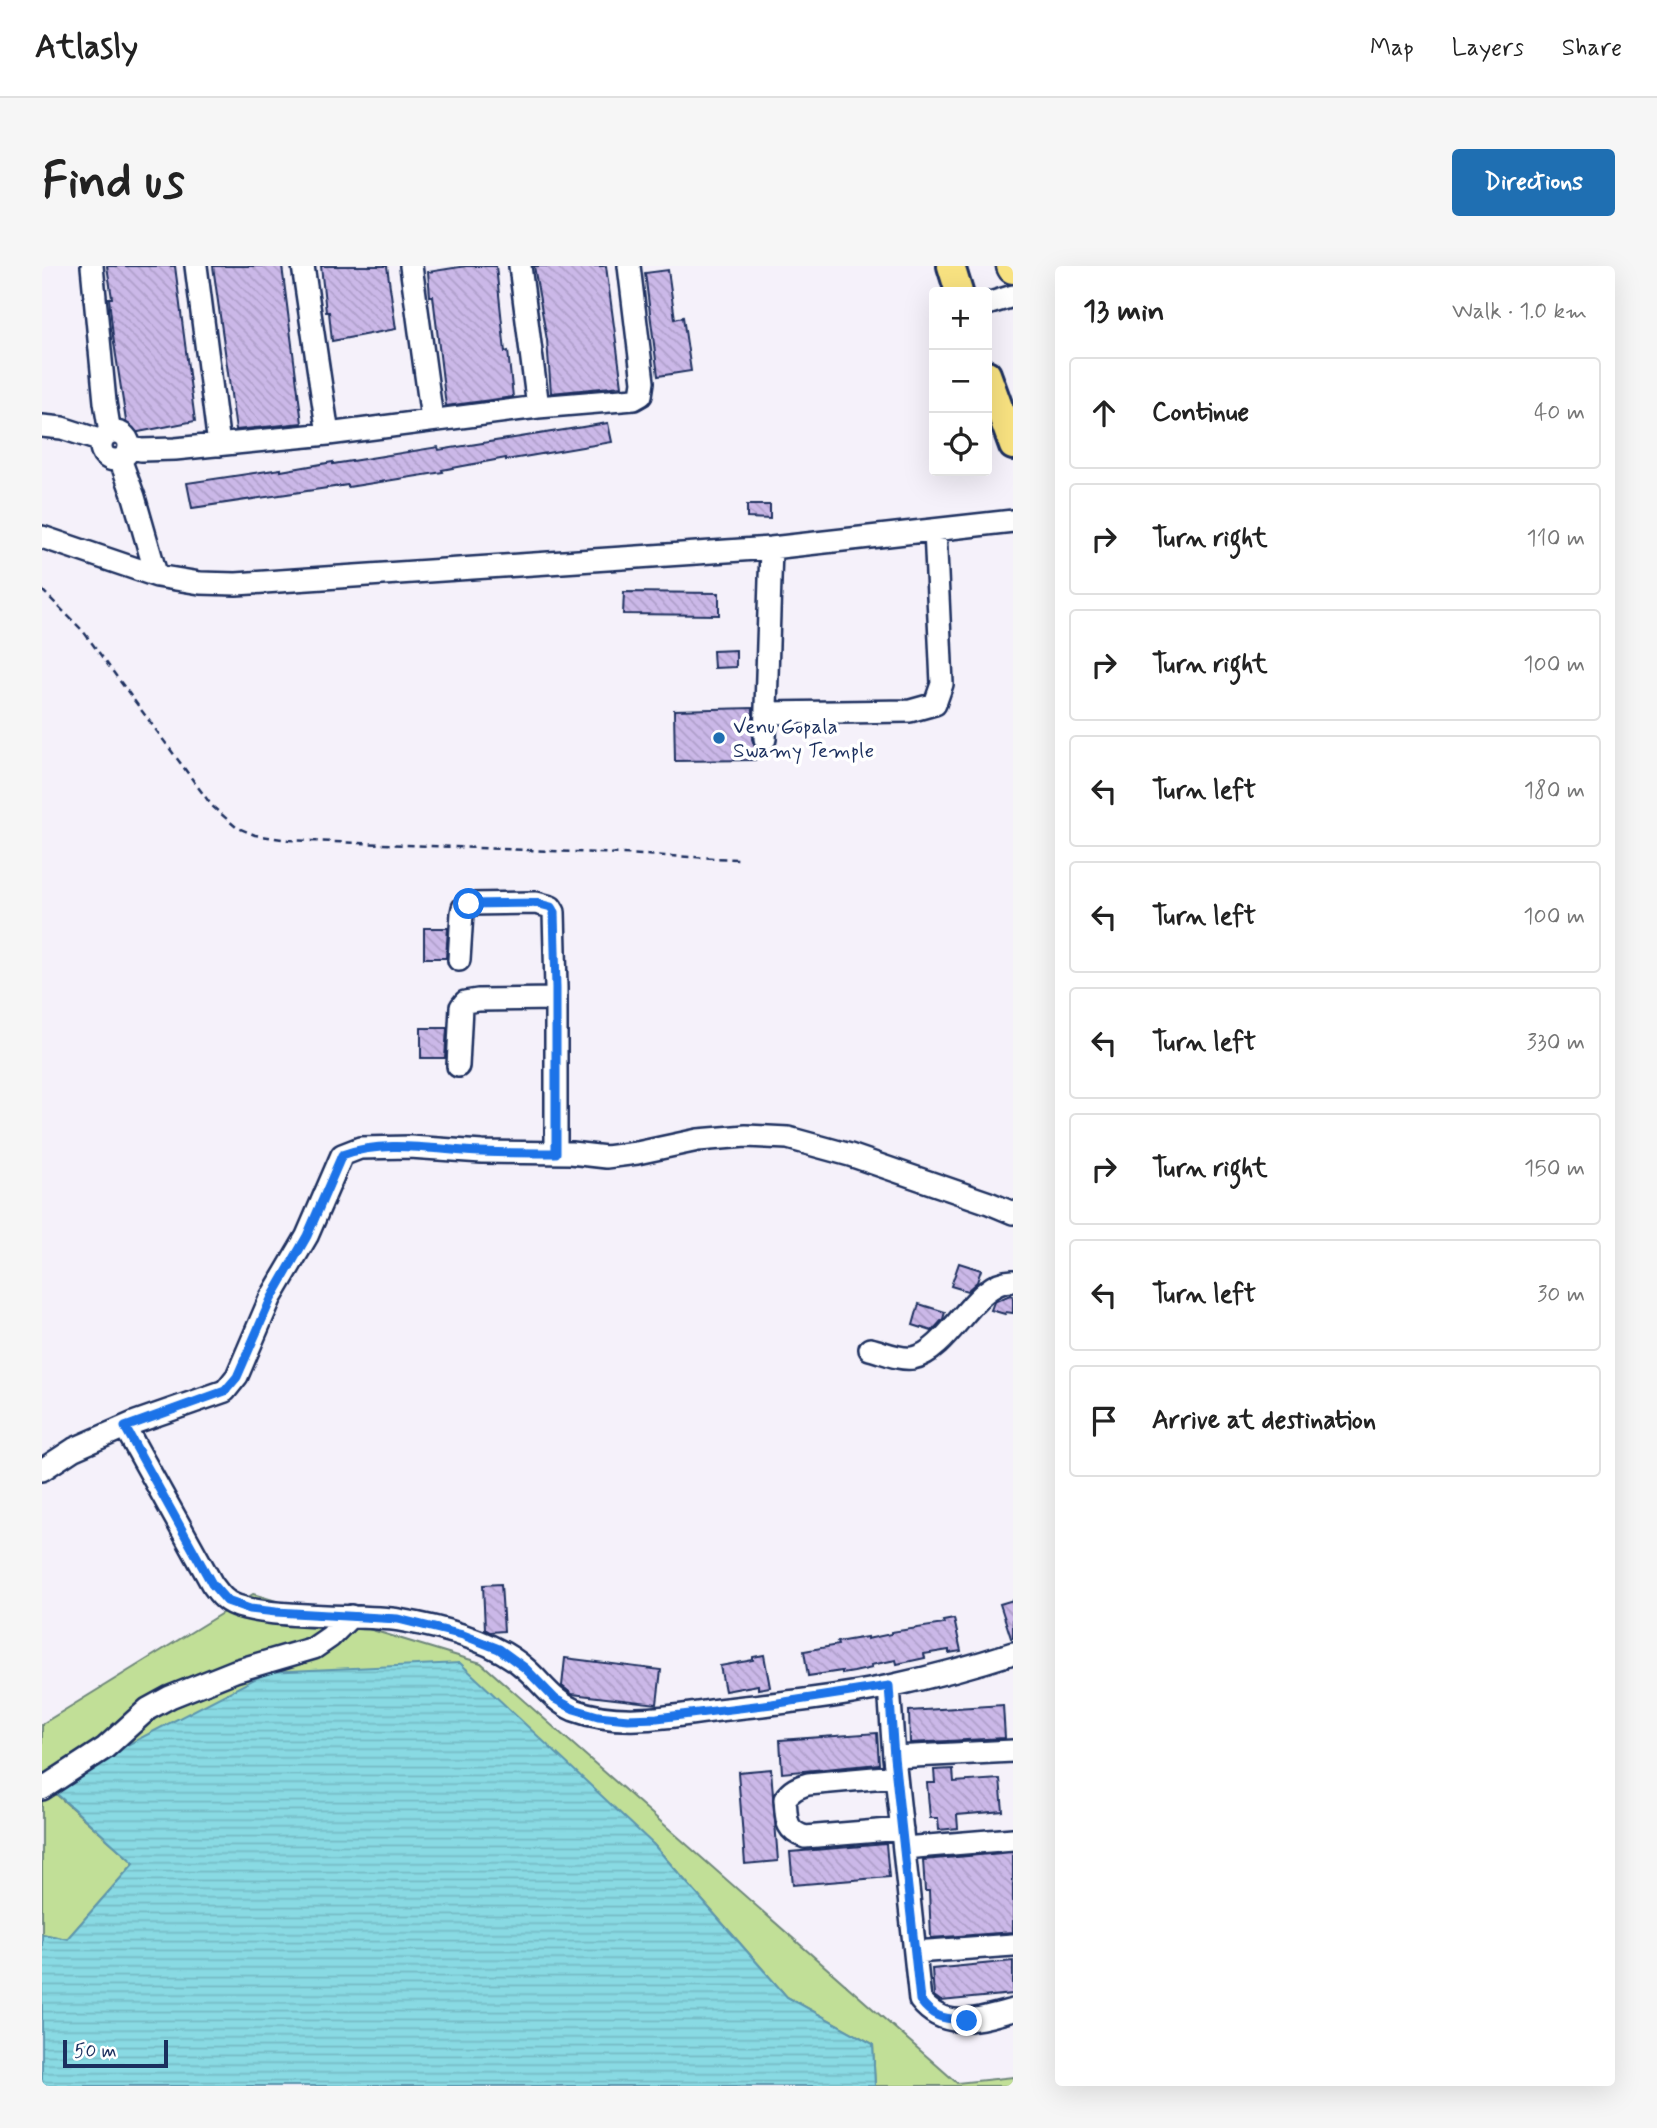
<!DOCTYPE html>
<meta charset="utf-8">
<style>
body{margin:0;font-family:Mynerve,sans-serif;background:#f6f6f6;color:#222}
.controls{position:absolute;right:21px;top:21px;display:grid;overflow:hidden;border-radius:7px;box-shadow:0 7px 28px #0002}
.controls button{width:63px;height:63px;display:grid;place-items:center;padding:0;border:0;border-bottom:2px solid #e0e0e0;background:#fff;color:#222;font:35px sans-serif}
.scale{position:absolute;left:21px;bottom:18px;width:105px;box-sizing:border-box;padding-left:7px;border:4px solid #1b2f5e;border-top:0;font-size:19px;line-height:24px;white-space:nowrap;color:#1b2f5e;-webkit-text-stroke:5px #fff;paint-order:stroke}
.stop{position:absolute;width:21px;height:21px;margin:-16px;border:5px solid #1a73e8;border-radius:50%;background:#fff}
.stop.end{background:#1a73e8;border-color:#fff;box-shadow:0 2px 7px #0008}
.list{margin:0;padding:0;list-style:none}
h2{display:flex;justify-content:space-between;align-items:center;height:91px;margin:0;padding:0 28px;font-size:30px}
h2 small{font-size:23px;font-weight:400;color:#767676}
.list li{display:grid;grid-template-columns:46px 1fr auto;gap:21px;align-items:center;box-sizing:border-box;height:112px;margin:0 14px 14px;padding:0 14px;border:2px solid #e0e0e0;border-radius:7px}
.list b{display:block;font-size:26px;white-space:nowrap}
.list em{font-size:23px;font-style:normal;color:#767676}
.icon{flex:none;width:38px;height:38px;fill:none;stroke:currentColor;stroke-width:2;stroke-linecap:round;stroke-linejoin:round}
.map{position:relative;flex:none;width:971px;height:1820px;overflow:hidden;border-radius:7px}
header{display:flex;align-items:center;gap:42px;box-sizing:border-box;height:98px;padding:0 35px;background:#fff;border-bottom:2px solid #e0e0e0}
header strong{font-size:33px}
nav{display:flex;gap:38px;margin-inline-start:auto;font-size:24px}
.intro{display:flex;align-items:center;justify-content:space-between;box-sizing:border-box;height:168px;padding:0 42px}
h1{margin:0;font-size:49px}
.button{padding:18px 32px;border-radius:7px;background:#1f6fb2;color:#fff;font-size:24px;font-weight:700}
main{display:flex;gap:42px;padding:0 42px}
aside{flex:1;background:#fff;border-radius:7px;box-shadow:0 7px 28px #0002}
.map>svg:first-child{display:block}
.grass{fill:#c1df97;stroke:#6e877a;stroke-width:2}
.water{fill:url(#water-rules);stroke:#5d96ae;stroke-width:2}
.building{fill:url(#building-back-hatch);stroke:#1b2f5e;stroke-width:2}
.lines{fill:none;stroke-linecap:round;stroke-linejoin:round}
.minor-casing{stroke:#1b2f5e;stroke-width:26}
.major-casing{stroke:#1b2f5e;stroke-width:32}
.highway-casing{stroke:#1b2f5e;stroke-width:35}
.path{stroke:#1b2f5e;stroke-width:2.5;stroke-dasharray:7 5;stroke-linecap:butt}
.minor{stroke:#fff;stroke-width:21}
.major{stroke:#f8e281;stroke-width:26}
.highway{stroke:#f8e281;stroke-width:30}
.route{stroke:#1a73e8;stroke-width:9}
.poi-dot{fill:#1f6fb2;stroke:#fff;stroke-width:2.5}
.labels{text-anchor:middle;stroke-width:7;stroke-linejoin:round;paint-order:stroke}
.poi-label{font-size:21px;fill:#1b2f5e;stroke:#fff;text-anchor:start}
</style>
<header>
<strong>Atlasly</strong>
<nav><a>Map</a><a>Layers</a><a>Share</a></nav>
</header>
<div class="intro"><h1>Find us</h1><a class="button">Directions</a></div>
<main>
<div class="map">
<svg width="971" height="1820" viewBox="0 0 971 1820">
<defs>
<pattern id="water-rules" width="6" height="5" patternUnits="userSpaceOnUse" patternTransform="scale(1.75)"><rect width="6" height="5" fill="#89dae3"/><path d="M0 2.5h6" fill="none" stroke="#76bbc5"/></pattern>
<pattern id="building-back-hatch" width="6" height="6" patternUnits="userSpaceOnUse" patternTransform="scale(1.75)"><rect width="6" height="6" fill="#cbb8e8"/><path d="M-1 5l2 2M0 0l6 6M5-1l2 2" fill="none" stroke="#ae9ec9"/></pattern>
</defs>
<rect width="100%" height="100%" fill="#f5f1fa"/>
<filter id="ink" filterUnits="userSpaceOnUse"><feTurbulence type="fractalNoise" baseFrequency=".0143" numOctaves="2"/><feDisplacementMap in="SourceGraphic" scale="14" xChannelSelector="R" yChannelSelector="G"/><feConvolveMatrix kernelMatrix="1 2 1 2 8 2 1 2 1" color-interpolation-filters="sRGB"/></filter>
<g filter="url(#ink)">
<!-- grass -->
<path class="grass" d="M 211,1328 L 439,1397 L 915,1817 L 971,1811 L 971,1820 L 833,1820 L 831,1778 L 745,1731 L 611,1578 L 6,1521 L 92,1597 L 25,1673 L 0,1668 L 0,1458 Z"/>
<!-- water -->
<path class="water" d="M 418,1397 L 611,1578 L 745,1731 L 831,1778 L 833,1820 L 0,1820 L 0,1668 L 25,1673 L 92,1597 L 6,1520 L 226,1406 Z"/>
<!-- building -->
<path class="building" d="M 65,0 L 133,0 L 153,155 L 86,168 L 71,70 L 67,32 L 70,32 Z
M 171,0 L 240,0 L 260,157 L 194,164 Z
M 279,0 L 345,0 L 354,63 L 290,75 L 287,46 L 284,46 Z
M 424,0 L 454,0 L 463,86 L 466,85 L 471,131 L 404,140 L 391,30 L 388,30 L 386,6 Z
M 492,0 L 564,0 L 580,120 L 509,127 L 505,74 Z
M 626,4 L 633,53 L 641,51 L 649,105 L 616,110 L 603,7 Z
M 566,157 L 570,176 L 464,194 L 464,192 L 400,204 L 401,206 L 306,221 L 306,219 L 150,242 L 145,217 L 239,203 L 239,205 L 291,196 L 291,198 L 396,181 L 397,184 Z
M 705,239 L 728,239 L 728,253 L 705,252 Z
M 582,326 L 677,327 L 677,349 L 581,348 Z
M 694,384 L 694,401 L 672,402 L 671,385 Z
M 711,442 L 710,473 L 713,481 L 713,494 L 633,495 L 632,444 Z
M 382,662 L 406,662 L 404,692 L 382,692 Z
M 379,762 L 405,762 L 403,792 L 379,792 Z
M 917,997 L 939,1004 L 935,1016 L 925,1025 L 909,1020 Z
M 968,1029 L 971,1030 L 971,1047 L 964,1046 L 963,1048 L 949,1044 L 952,1036 Z
M 877,1038 L 903,1046 L 901,1053 L 890,1065 L 871,1059 Z
M 459,1318 L 462,1365 L 448,1366 L 443,1363 L 441,1319 Z
M 971,1334 L 971,1372 L 969,1372 L 958,1338 Z
M 912,1353 L 919,1385 L 907,1387 L 907,1384 L 882,1388 L 883,1392 L 855,1398 L 854,1394 L 829,1399 L 830,1402 L 812,1406 L 800,1408 L 800,1405 L 766,1410 L 762,1385 L 796,1379 L 795,1376 L 825,1371 L 825,1373 L 849,1368 L 849,1366 L 902,1358 L 901,1355 Z
M 722,1389 L 728,1421 L 716,1423 L 716,1419 L 683,1425 L 678,1400 L 711,1394 L 711,1391 Z
M 523,1392 L 619,1404 L 615,1438 L 530,1428 L 520,1420 Z
M 961,1439 L 963,1472 L 868,1477 L 867,1445 Z
M 835,1467 L 837,1498 L 740,1507 L 738,1474 Z
M 729,1503 L 736,1595 L 703,1598 L 696,1506 Z
M 911,1503 L 912,1516 L 958,1513 L 961,1545 L 915,1549 L 916,1562 L 897,1564 L 896,1552 L 888,1552 L 885,1517 L 893,1517 L 892,1504 Z
M 844,1578 L 847,1611 L 751,1619 L 748,1586 Z
M 971,1586 L 971,1666 L 889,1672 L 887,1625 L 883,1625 L 881,1594 Z
M 971,1695 L 971,1728 L 899,1735 L 892,1730 L 890,1703 Z"/>
<g class="lines">
<defs>
<path id="minor" d="M 50,0 L 63,136 L 68,167
M 154,0 L 177,179
M 261,0 L 286,168
M 369,0 L 390,153
M 478,0 L 496,141
M 945,38 L 971,30
M 0,160 L 20,162 L 60,175
M59 180a14 14 0 1 1 28 0a14 14 0 1 1-28 0Z
M 87,181 L 99,184 L 133,183 L 286,168 L 496,141 L 592,133 L 599,129 L 601,116 L 587,0
M 78,193 L 92,231 L 114,308
M 0,271 L 115,310 L 158,317 L 194,318 L 729,282 L 971,255
M 724,447 L 868,445 L 893,438 L 900,418 L 893,264
M 723,473 L 729,282
M 417,694 L 420,647 L 421,642 L 427,638 L 494,637 L 509,641 L 512,646 L 514,722 L 514,887
M 416,800 L 419,741 L 423,736 L 436,734 L 514,733
M 828,1083 C 841,1086 857,1094 871,1092 C 909,1084 932,1014 971,1015
M 83,1161 L 170,1318 C 174,1323 178,1330 184,1334 C 208,1354 320,1348 357,1354 C 399,1361 452,1374 484,1403 C 500,1417 511,1435 532,1444 C 580,1462 636,1449 685,1443 C 739,1437 795,1431 848,1420 C 889,1411 931,1400 971,1387
M 0,1204 L 32,1183 L 94,1156 L 183,1125 L 195,1110 L 228,1033 L 265,970 L 300,889 L 318,882 L 368,881 L 440,886 L 529,887 L 564,891 L 595,887 L 656,874 L 704,870 L 746,872 L 808,889 L 947,937 L 971,947
M 847,1420 L 852,1491 L 878,1734 C 903,1766 937,1753 971,1744
M 852,1491 L 971,1485
M 854,1510 L 766,1518 C 756,1521 749,1524 743,1533 C 745,1552 742,1564 763,1571 L 860,1563
M 0,1523 L 63,1482 L 106,1443 L 128,1431 L 193,1405 L 272,1382 L 288,1371 L 309,1350
M 862,1582 L 971,1573
M 873,1686 L 971,1679"/>
<path id="major" d="M 909,0 L 917,26
M 945,108 L 971,180"/>
<path id="highway" d="M 970,0 L 971,2"/>
</defs>
<!-- minor casing -->
<use href="#minor" class="minor-casing"/>
<!-- major casing -->
<use href="#major" class="major-casing"/>
<!-- highway casing -->
<use href="#highway" class="highway-casing"/>
<!-- path -->
<path class="path" d="M 0,324 L 41,365 L 170,540 L 194,561 L 213,569 L 247,574 L 697,593"/>
<!-- minor -->
<use href="#minor" class="minor"/>
<!-- major -->
<use href="#major" class="major"/>
<!-- highway -->
<use href="#highway" class="highway"/>
</g>
</g>
<g class="lines" filter="url(#ink)">
<!-- route -->
<path class="route" d="M 427,638 L 494,637 L 509,641 L 512,646 L 514,722 L 514,887 C 489,887 464,887 439,886 C 394,884 342,873 300,889 L 265,970 L 229,1033 L 195,1111 L 183,1125 L 83,1161 L 170,1318 L 185,1335 L 208,1343 L 234,1346 L 356,1353 L 421,1369 L 457,1383 L 483,1402 L 513,1433 L 532,1443 L 556,1450 L 586,1453 L 615,1452 L 730,1438 L 847,1420 L 852,1491 L 878,1734 C 892,1753 902,1752 925,1755"/>
</g>
<!-- markers -->
<circle class="poi-dot" cx="677" cy="472" r="7"/>
<g class="labels">
<!-- poi labels -->
<g class="poi-label">
<text x="691" y="467">Venu Gopala<tspan x="691" dy="24">Swamy Temple</tspan></text>
</g>
</g>
</svg>
<div class="controls">
<button>+</button>
<button>−</button>
<button><svg class="icon" aria-label="locate" viewBox="0 0 24 24"><circle cx="12" cy="12" r="6"/><path d="M12 2v4M12 18v4M2 12h4M18 12h4"/></svg></button>
</div>
<div class="scale">50 m</div>
<div class="stop" style="left:427px;top:638px"></div>
<div class="stop end" style="left:925px;top:1755px"></div>
</div>
<aside>
<h2>13 min<small>Walk · 1.0 km</small></h2>
<ul class="list">
<li><svg class="icon" aria-label="ahead" viewBox="0 0 24 24"><path d="M12 20V5M6 11l6-6 6 6"/></svg><div><b>Continue</b></div><em>40 m</em></li>
<li><svg class="icon" aria-label="right" viewBox="0 0 24 24"><path d="M7 20v-9h11M14 6l5 5-5 5"/></svg><div><b>Turn right</b></div><em>110 m</em></li>
<li><svg class="icon" aria-label="right" viewBox="0 0 24 24"><path d="M7 20v-9h11M14 6l5 5-5 5"/></svg><div><b>Turn right</b></div><em>100 m</em></li>
<li><svg class="icon" aria-label="left" viewBox="0 0 24 24"><path d="M17 20v-9H6M10 6l-5 5 5 5"/></svg><div><b>Turn left</b></div><em>180 m</em></li>
<li><svg class="icon" aria-label="left" viewBox="0 0 24 24"><path d="M17 20v-9H6M10 6l-5 5 5 5"/></svg><div><b>Turn left</b></div><em>100 m</em></li>
<li><svg class="icon" aria-label="left" viewBox="0 0 24 24"><path d="M17 20v-9H6M10 6l-5 5 5 5"/></svg><div><b>Turn left</b></div><em>330 m</em></li>
<li><svg class="icon" aria-label="right" viewBox="0 0 24 24"><path d="M7 20v-9h11M14 6l5 5-5 5"/></svg><div><b>Turn right</b></div><em>150 m</em></li>
<li><svg class="icon" aria-label="left" viewBox="0 0 24 24"><path d="M17 20v-9H6M10 6l-5 5 5 5"/></svg><div><b>Turn left</b></div><em>30 m</em></li>
<li><svg class="icon" aria-label="arrive" viewBox="0 0 24 24"><path d="M6 21V4h12l-3 4 3 4H6"/></svg><div><b>Arrive at destination</b></div></li>
</ul>
</aside>
</main>
